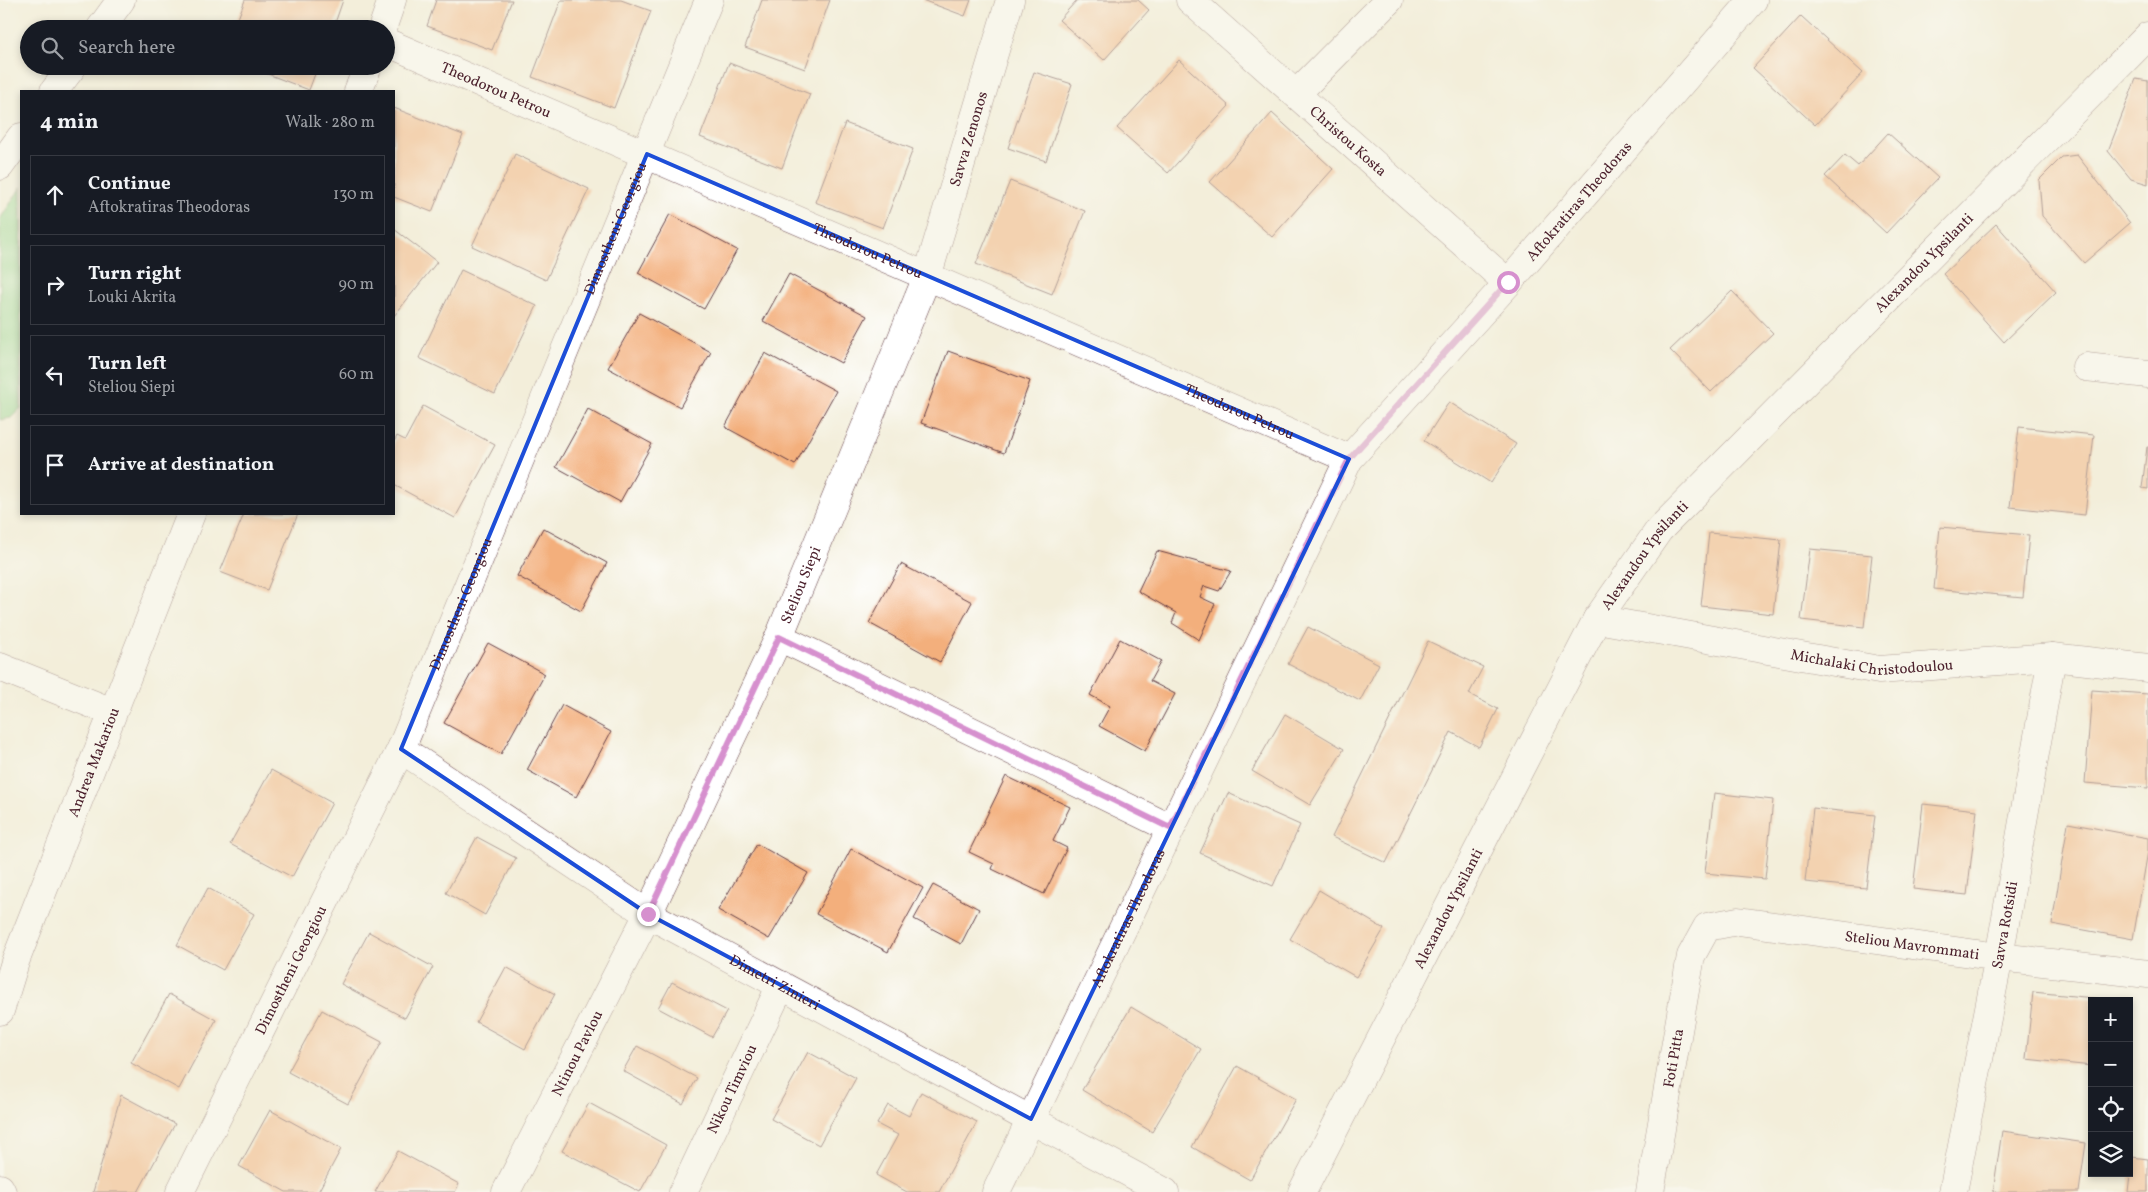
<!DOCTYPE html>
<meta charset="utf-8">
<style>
body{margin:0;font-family:Vollkorn,serif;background:#20242c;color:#f1f3f6}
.controls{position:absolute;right:15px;bottom:15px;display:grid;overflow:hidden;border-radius:0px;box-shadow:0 2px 8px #0003}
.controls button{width:45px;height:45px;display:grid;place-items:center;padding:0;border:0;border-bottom:1px solid #363941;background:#171b24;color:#f1f3f6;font:25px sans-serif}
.stop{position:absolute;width:15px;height:15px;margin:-11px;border:4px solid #d690ce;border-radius:50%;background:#fff}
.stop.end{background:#d690ce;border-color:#fff;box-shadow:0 1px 5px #0008}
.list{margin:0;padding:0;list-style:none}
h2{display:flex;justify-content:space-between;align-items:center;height:65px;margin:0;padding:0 20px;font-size:21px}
h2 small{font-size:16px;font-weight:400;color:#9ea1a6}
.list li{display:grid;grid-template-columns:32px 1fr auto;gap:15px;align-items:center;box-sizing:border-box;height:80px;margin:0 10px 10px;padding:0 10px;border:1px solid #363941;border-radius:0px}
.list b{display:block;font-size:19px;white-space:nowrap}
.list p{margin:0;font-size:16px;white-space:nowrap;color:#9ea1a6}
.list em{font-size:16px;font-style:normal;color:#9ea1a6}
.icon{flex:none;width:28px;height:28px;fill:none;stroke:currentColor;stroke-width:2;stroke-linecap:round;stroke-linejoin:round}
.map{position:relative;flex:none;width:2148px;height:1192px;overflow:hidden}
.search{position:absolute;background:#171b24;box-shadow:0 2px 8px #0003;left:20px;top:20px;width:375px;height:55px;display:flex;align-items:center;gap:12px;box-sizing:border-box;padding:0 18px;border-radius:28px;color:#9ea1a6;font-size:19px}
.panel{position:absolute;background:#171b24;box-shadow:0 2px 8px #0003;left:20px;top:90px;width:375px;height:425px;border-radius:0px}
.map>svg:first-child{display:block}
.green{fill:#8dd189;stroke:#6c785a}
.building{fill:#f3af7b}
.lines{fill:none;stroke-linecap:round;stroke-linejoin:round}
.street-casing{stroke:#633e45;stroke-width:29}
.secondary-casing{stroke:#633e45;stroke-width:29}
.street{stroke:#fff;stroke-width:28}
.secondary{stroke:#fff;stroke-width:28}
.route{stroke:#d690ce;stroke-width:6}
.marked{fill:none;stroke:#1d4ed8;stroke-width:4;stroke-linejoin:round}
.labels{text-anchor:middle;stroke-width:4.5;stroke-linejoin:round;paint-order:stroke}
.street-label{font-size:15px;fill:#4a1f2b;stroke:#fff}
</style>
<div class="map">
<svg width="2148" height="1192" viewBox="0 0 2148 1192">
<rect width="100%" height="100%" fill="#fff"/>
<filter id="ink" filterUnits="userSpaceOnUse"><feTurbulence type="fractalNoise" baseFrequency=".02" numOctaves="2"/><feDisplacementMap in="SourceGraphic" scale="10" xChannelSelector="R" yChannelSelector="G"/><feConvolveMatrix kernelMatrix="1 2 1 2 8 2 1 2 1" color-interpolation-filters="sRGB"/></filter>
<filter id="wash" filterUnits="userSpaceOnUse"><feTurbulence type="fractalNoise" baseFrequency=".0096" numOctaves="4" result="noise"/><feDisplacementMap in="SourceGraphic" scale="20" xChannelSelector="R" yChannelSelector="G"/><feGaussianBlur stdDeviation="1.12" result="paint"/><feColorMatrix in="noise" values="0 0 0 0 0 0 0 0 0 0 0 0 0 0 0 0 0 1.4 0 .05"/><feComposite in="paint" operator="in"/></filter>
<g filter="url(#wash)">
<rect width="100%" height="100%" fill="#f3eeda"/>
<!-- green -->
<path class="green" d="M 21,187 L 21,408 L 11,418 L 0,420 L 0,219 Z"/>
<g id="blocks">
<!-- building -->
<path class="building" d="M 245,0 L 343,0 L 333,29 L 234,29 Z
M 436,0 L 512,0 L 492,50 L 427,26 Z
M 561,0 L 621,0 L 651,11 L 614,108 L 532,77 Z
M 762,0 L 830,0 L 805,69 L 745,47 Z
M 922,0 L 971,0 L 965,16 Z
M 1077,0 L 1138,0 L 1149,10 L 1104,60 L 1059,20 Z
M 1801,16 L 1863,73 L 1815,125 L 1753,68 Z
M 1179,60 L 1229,106 L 1168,173 L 1117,128 Z
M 729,63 L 810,94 L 782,168 L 700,137 Z
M 247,66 L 318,66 L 309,90 Z
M 1034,72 L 1072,84 L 1046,161 L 1008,148 Z
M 2136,79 L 2148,81 L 2148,184 L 2131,179 L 2108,151 Z
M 394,108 L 463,135 L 432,212 L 394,197 Z
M 1272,113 L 1333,169 L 1272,237 L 1210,182 Z
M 845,123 L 913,149 L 883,228 L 815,202 Z
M 1888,133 L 1938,178 L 1886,233 L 1825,176 L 1845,155 L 1858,166 Z
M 515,154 L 589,189 L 546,280 L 472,246 Z
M 2077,155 L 2130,223 L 2084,263 L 2042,216 L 2039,180 L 2062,157 Z
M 1010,181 L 1085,211 L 1052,294 L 976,264 Z
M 670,214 L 737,250 L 704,309 L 638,273 Z
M 1996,224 L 2056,292 L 2004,342 L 1943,274 Z
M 394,229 L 437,262 L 394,316 Z
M 461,270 L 537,306 L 495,394 L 419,358 Z
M 789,274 L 867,316 L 841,363 L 763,321 Z
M 1732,291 L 1773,333 L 1711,392 L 1670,350 Z
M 639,313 L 711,352 L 680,407 L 608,368 Z
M 948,351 L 1030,381 L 1004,453 L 921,423 Z
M 765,353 L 836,391 L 795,465 L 725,427 Z
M 1449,402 L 1516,444 L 1491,483 L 1424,441 Z
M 423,406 L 495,445 L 455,518 L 394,485 L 394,442 L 397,436 L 405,440 Z
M 588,409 L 652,444 L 620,502 L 556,467 Z
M 2019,427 L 2094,435 L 2085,515 L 2010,507 Z
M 2147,447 L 2148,447 L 2148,489 L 2142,488 Z
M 244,514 L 298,514 L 267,590 L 220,572 Z
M 1940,527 L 2029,535 L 2023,597 L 1934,589 Z
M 543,528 L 607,563 L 581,611 L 517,576 Z
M 1709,533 L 1781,540 L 1773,614 L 1701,606 Z
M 1810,549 L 1872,555 L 1864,627 L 1801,620 Z
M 1157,551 L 1231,571 L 1219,591 L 1204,586 L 1200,597 L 1215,604 L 1199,640 L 1172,623 L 1176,613 L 1138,591 Z
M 901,564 L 972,602 L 940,662 L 869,623 Z
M 1308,627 L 1379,664 L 1360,701 L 1288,664 Z
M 1120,639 L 1161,661 L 1150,681 L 1175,694 L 1145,751 L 1099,726 L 1110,706 L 1090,695 Z
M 1428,641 L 1483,667 L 1469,694 L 1498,709 L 1479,747 L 1451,732 L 1386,863 L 1332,837 Z
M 488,643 L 545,674 L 501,754 L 444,723 Z
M 2092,690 L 2148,694 L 2148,788 L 2085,783 Z
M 562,705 L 611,732 L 576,797 L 527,770 Z
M 1285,714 L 1344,749 L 1310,805 L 1252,771 Z
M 271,770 L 332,803 L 292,877 L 230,844 Z
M 1006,776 L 1070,807 L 1053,841 L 1067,848 L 1044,894 L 992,869 L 994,864 L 969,852 Z
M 1228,793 L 1300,825 L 1273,886 L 1200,853 Z
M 1714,793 L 1773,800 L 1765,879 L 1705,873 Z
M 1923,804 L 1977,810 L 1967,895 L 1913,889 Z
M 1813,808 L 1875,815 L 1866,888 L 1805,882 Z
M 2068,823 L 2148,838 L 2148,851 L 2133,939 L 2052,924 Z
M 477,837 L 516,858 L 485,915 L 446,893 Z
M 757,844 L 808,873 L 769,939 L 718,910 Z
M 851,849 L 923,888 L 888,952 L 816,914 Z
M 933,885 L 979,909 L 961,944 L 914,919 Z
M 208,888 L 254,914 L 223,970 L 177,945 Z
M 1319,890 L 1384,929 L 1356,977 L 1290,939 Z
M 369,932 L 433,967 L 405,1018 L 341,984 Z
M 506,967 L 555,994 L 525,1049 L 476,1022 Z
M 672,982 L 727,1011 L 712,1037 L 658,1008 Z
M 2033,992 L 2104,999 L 2092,1001 L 2092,1066 L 2026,1059 Z
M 169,994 L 216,1020 L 179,1089 L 131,1063 Z
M 1131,1007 L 1201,1049 L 1152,1132 L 1082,1090 Z
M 322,1010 L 382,1042 L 348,1104 L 288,1072 Z
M 637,1046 L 697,1078 L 683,1104 L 623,1071 Z
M 808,1052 L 856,1078 L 819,1145 L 771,1119 Z
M 1237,1066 L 1296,1099 L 1250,1180 L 1192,1147 Z
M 921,1092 L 977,1122 L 939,1192 L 907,1192 L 876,1175 L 898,1135 L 877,1124 L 888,1105 L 909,1116 Z
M 121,1095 L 175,1124 L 138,1192 L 93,1192 Z
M 589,1103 L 666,1145 L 640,1192 L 562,1151 Z
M 270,1110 L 341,1149 L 318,1192 L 286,1192 L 239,1166 Z
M 2002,1131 L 2086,1143 L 2079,1192 L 1993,1192 Z
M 398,1151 L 459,1184 L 455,1192 L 375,1192 Z
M 2132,1157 L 2148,1159 L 2148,1192 L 2128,1192 Z"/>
</g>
</g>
<g filter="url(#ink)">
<use href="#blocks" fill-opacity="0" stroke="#633e45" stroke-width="1"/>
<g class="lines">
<defs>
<g id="street">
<path id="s1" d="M 1190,0 L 1508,283"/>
<path d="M 100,29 L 121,0"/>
<path d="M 382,29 L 392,0"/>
<path id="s2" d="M 386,42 L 1349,459"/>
<path d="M 54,91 L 73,66"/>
<path d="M 358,91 L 368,66"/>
<path d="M 1296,94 L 1389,0"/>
<path d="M 0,166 L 21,137"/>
<path d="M 2086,367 L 2148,374"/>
<path id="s3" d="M 1597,619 L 1879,670 L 2052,657 L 2148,668"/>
<path d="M 779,637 L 1170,828"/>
<path d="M 0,667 L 112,712"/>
<path id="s4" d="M 401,749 L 648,914 L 1165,1192"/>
<path id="s5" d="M 0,1011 L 15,962 L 191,514"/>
<path d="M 0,1188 L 2,1192"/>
<path id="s6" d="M 180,1192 L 401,749 L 709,0"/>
<path id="s7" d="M 506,1192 L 648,914 L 779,637 L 927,277 L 1010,0"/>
<path id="s8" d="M 683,1192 L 781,985"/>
<path id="s9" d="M 996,1192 L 1349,459 L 1508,283 L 1753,0"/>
<path id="s10" d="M 1650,1192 L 1691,956 L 1707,927 L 1738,921 L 1999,957 L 2148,974"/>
<path id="s11" d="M 1953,1192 L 1999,957 L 2052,657"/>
</g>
<g id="secondary">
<path id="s12" d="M 1302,1192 L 1597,619 L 1659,530 L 2148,36"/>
</g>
</defs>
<!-- street casing -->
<use href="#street" class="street-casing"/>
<!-- secondary casing -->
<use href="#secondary" class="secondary-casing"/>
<!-- street -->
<use href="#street" class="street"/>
<!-- secondary -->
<use href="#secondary" class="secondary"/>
</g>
</g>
<g class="lines" filter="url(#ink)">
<!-- route -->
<path class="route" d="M 648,914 L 779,637 L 1170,828 L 1349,459 L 1508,282"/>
</g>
<!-- marked area -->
<path d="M0 0H2148V1192H0ZM 647,154 L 1349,459 L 1031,1119 L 648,914 L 401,749 Z" fill="#f3eeda" fill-opacity=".55" fill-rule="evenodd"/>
<path class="marked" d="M 647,154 L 1349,459 L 1031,1119 L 648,914 L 401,749 Z"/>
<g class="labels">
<!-- street labels -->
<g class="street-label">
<text dy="5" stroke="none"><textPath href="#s2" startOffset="120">Theodorou Petrou</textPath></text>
<text dy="5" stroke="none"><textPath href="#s7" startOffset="1152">Savva Zenonos</textPath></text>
<text dy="5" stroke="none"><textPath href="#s1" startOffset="212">Christou Kosta</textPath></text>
<text dy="5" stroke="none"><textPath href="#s9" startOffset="1159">Aftokratiras Theodoras</textPath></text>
<text dy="5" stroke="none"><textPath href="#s6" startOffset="1058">Dimostheni Georgiou</textPath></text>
<text dy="5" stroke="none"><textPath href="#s2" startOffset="525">Theodorou Petrou</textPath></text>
<text dy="5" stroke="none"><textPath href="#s12" startOffset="1129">Alexandou Ypsilanti</textPath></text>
<text dy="5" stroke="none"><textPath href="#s2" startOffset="930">Theodorou Petrou</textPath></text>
<text dy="5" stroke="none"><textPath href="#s12" startOffset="724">Alexandou Ypsilanti</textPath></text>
<text dy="5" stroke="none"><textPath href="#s7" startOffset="675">Steliou Siepi</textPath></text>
<text dy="5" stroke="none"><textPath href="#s6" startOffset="652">Dimostheni Georgiou</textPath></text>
<text dy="5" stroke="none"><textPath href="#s3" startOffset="279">Michalaki Christodoulou</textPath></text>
<text dy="5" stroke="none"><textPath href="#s5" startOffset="266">Andrea Makariou</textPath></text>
<text dy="5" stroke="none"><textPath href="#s12" startOffset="319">Alexandou Ypsilanti</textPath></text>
<text dy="5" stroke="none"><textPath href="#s9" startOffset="304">Aftokratiras Theodoras</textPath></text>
<text dy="5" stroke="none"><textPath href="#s11" startOffset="272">Savva Rotsidi</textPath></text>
<text dy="5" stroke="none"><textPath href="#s10" startOffset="480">Steliou Mavrommati</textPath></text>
<text dy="5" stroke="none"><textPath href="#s6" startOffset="248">Dimostheni Georgiou</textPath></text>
<text dy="5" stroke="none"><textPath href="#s4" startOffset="441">Dimetri Zinieri</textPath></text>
<text dy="5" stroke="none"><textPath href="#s7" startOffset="156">Ntinou Pavlou</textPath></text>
<text dy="5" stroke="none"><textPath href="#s10" startOffset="136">Foti Pitta</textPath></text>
<text dy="5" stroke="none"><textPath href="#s8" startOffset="114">Nikou Timviou</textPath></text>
</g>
</g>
</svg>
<div class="controls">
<button>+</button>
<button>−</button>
<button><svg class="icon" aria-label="locate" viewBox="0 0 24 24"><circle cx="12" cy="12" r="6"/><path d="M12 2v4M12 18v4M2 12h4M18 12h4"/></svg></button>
<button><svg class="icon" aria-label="layers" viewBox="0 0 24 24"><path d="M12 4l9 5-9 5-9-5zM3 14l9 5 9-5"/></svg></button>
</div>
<div class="stop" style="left:1508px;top:282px"></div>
<div class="stop end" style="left:648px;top:914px"></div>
<div class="search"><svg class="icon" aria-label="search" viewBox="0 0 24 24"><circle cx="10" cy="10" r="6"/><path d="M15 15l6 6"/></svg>Search here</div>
<section class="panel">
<h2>4 min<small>Walk · 280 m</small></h2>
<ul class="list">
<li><svg class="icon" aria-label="ahead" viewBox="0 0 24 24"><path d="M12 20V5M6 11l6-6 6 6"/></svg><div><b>Continue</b><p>Aftokratiras Theodoras</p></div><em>130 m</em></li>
<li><svg class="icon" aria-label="right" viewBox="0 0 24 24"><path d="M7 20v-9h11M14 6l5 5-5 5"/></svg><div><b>Turn right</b><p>Louki Akrita</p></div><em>90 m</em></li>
<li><svg class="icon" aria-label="left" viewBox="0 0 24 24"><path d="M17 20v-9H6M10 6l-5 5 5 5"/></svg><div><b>Turn left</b><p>Steliou Siepi</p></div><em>60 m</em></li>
<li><svg class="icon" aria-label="arrive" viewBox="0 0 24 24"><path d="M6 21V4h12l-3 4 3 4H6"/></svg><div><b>Arrive at destination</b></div></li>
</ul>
</section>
</div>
